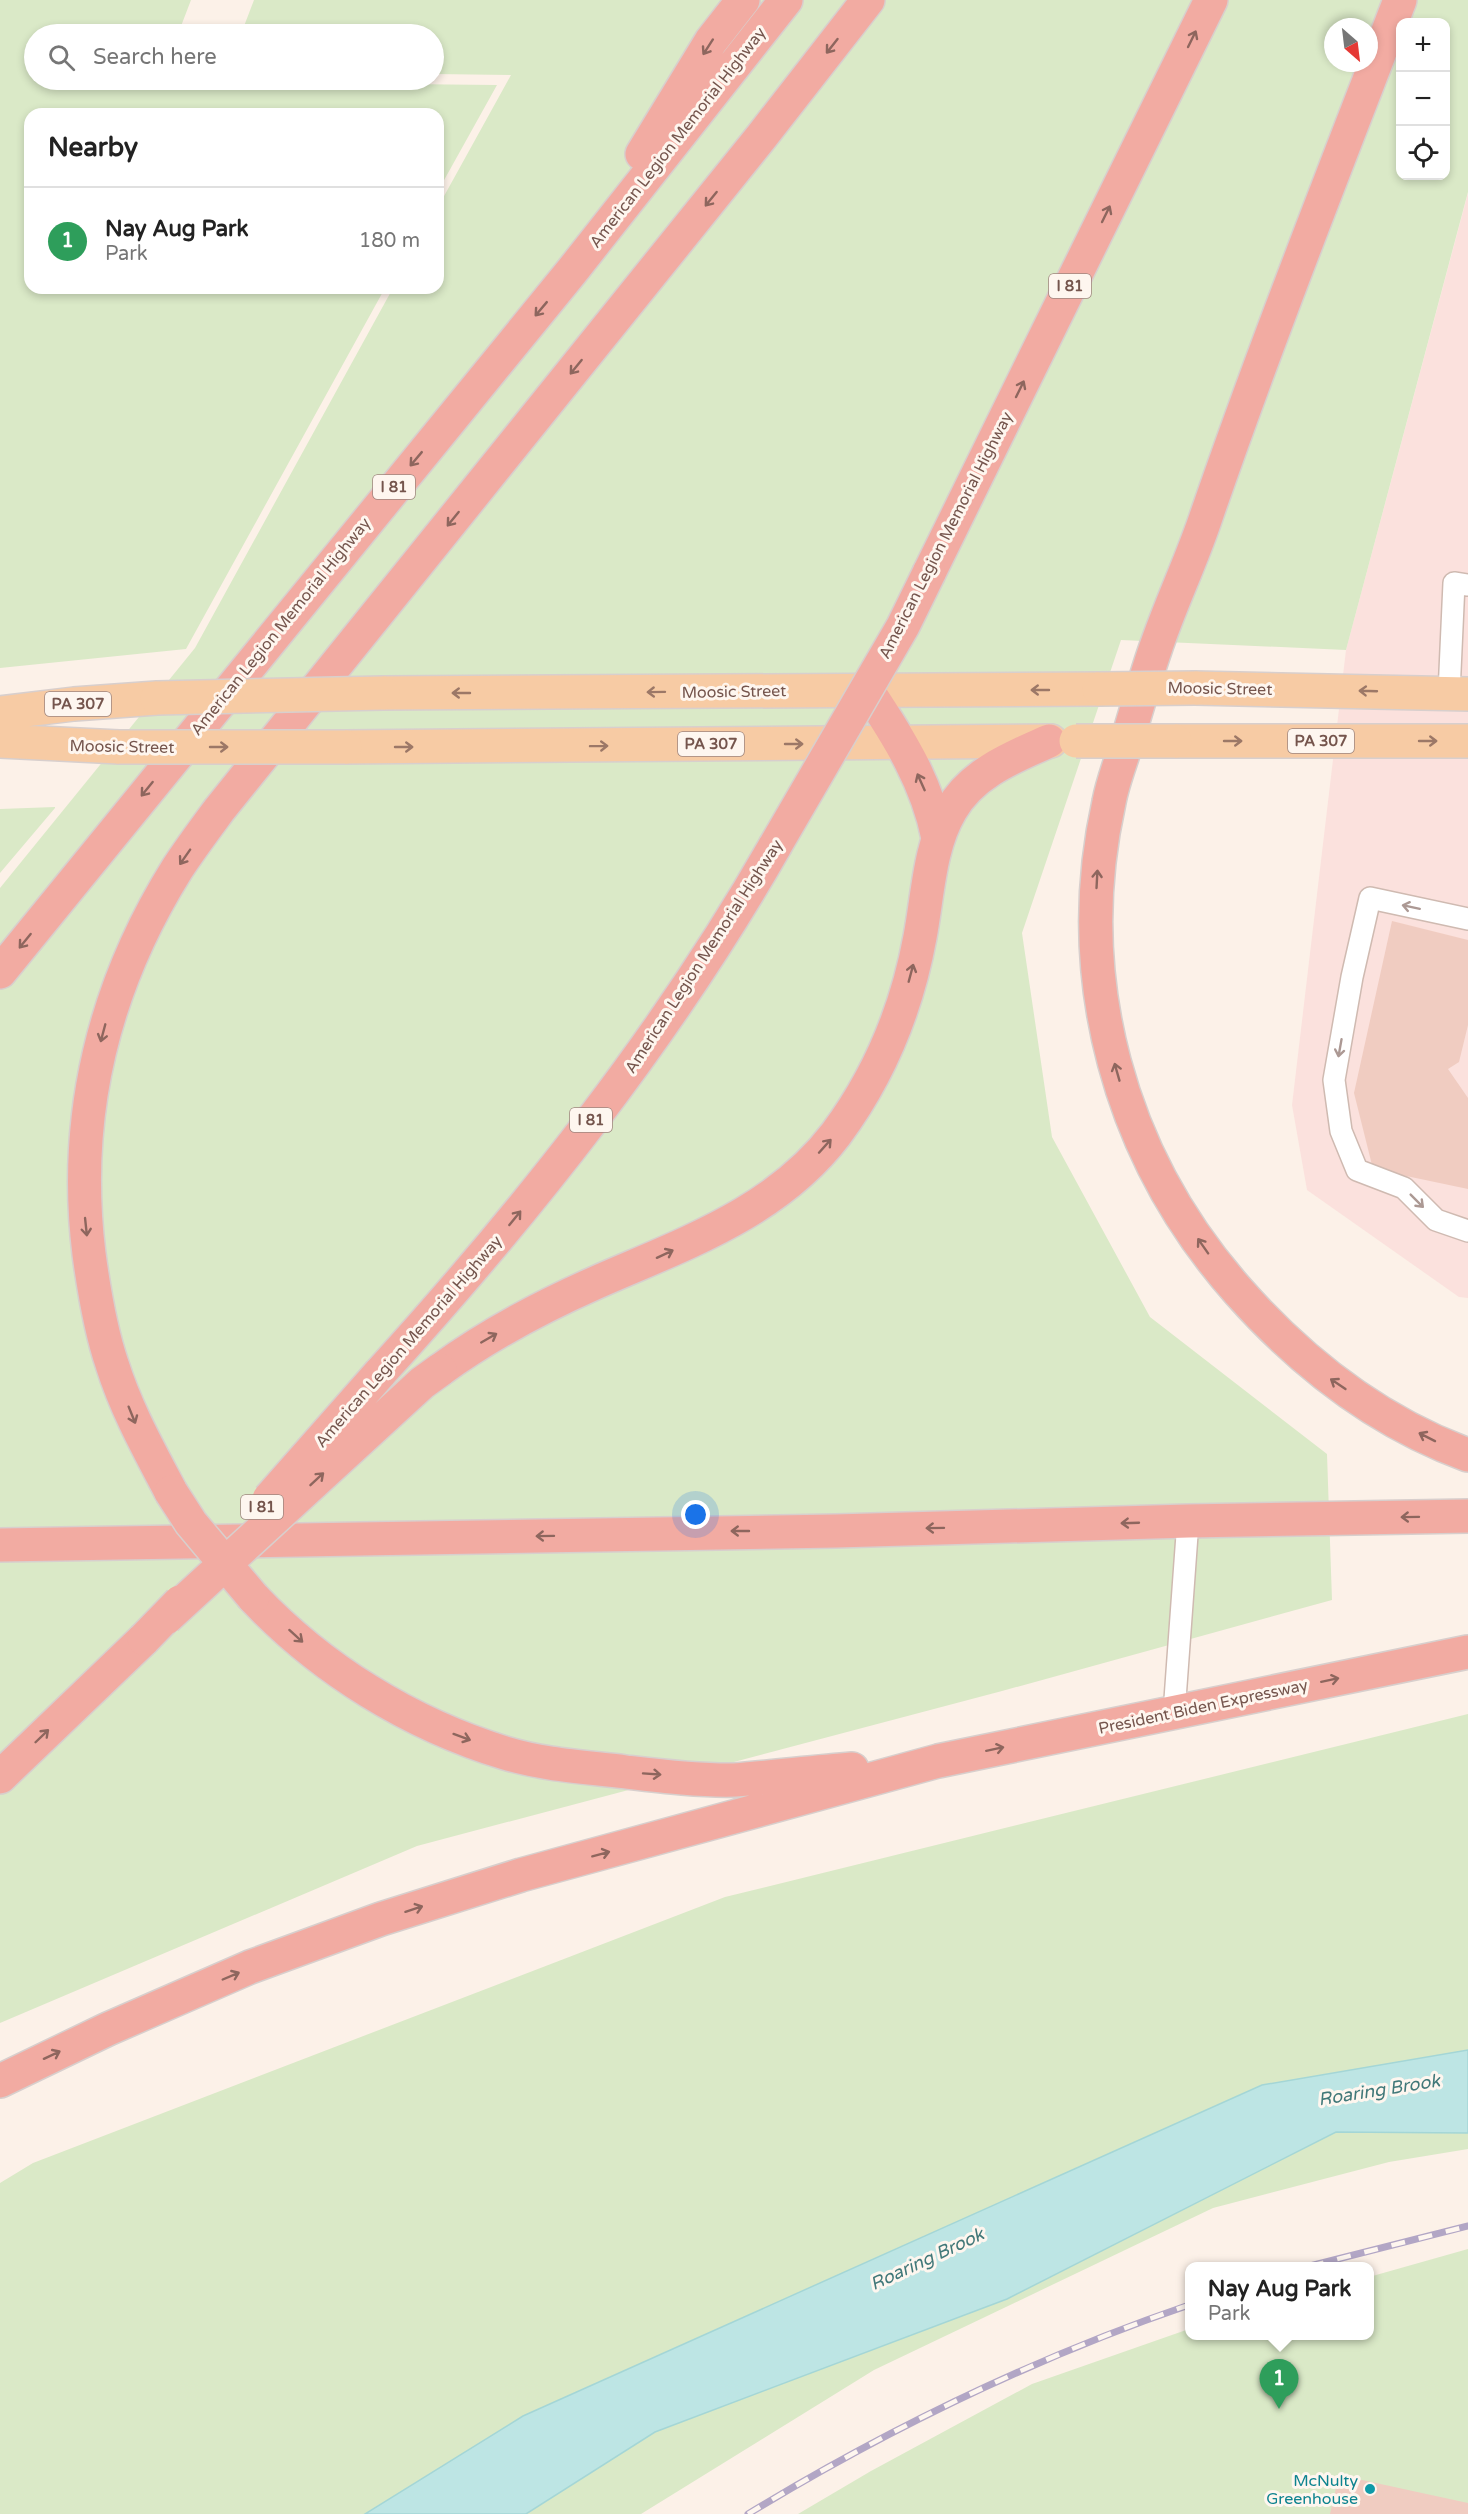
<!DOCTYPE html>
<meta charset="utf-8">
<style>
body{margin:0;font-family:"Varela Round",sans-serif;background:#f2f2f2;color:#222}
.controls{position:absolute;right:18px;top:18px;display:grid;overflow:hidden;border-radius:12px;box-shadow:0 3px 9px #0003}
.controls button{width:54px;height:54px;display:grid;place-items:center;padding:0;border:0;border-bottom:2px solid #e0e0e0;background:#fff;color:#222;font:30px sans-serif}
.compass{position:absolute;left:1324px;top:18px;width:54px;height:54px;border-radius:50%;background:#fff;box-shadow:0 3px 9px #0003;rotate:152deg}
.you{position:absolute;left:696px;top:1515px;width:21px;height:21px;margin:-15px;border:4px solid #fff;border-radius:50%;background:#1a73e8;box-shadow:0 0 0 9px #1a73e833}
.badge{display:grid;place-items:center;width:39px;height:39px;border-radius:50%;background:#df5d54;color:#fff;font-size:20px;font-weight:700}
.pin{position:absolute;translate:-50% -50px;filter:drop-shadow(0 2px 3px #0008)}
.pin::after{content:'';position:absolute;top:32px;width:21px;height:18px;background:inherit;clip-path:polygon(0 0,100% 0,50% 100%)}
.popup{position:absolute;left:1185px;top:2262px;width:189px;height:78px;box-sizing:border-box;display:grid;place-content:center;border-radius:12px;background:#fff;filter:drop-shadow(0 2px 4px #0005);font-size:20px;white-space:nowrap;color:#767676}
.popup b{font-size:22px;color:#222}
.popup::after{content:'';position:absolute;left:50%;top:100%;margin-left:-12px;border:12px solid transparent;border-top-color:#fff}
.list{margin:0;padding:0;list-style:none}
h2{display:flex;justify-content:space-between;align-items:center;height:78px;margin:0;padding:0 24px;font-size:26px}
h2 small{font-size:20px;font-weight:400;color:#767676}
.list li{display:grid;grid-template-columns:39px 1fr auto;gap:18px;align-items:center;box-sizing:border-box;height:108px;padding:0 24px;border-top:2px solid #e0e0e0}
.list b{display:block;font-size:22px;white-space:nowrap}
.list p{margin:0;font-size:20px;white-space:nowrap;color:#767676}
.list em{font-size:20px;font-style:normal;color:#767676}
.icon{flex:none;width:33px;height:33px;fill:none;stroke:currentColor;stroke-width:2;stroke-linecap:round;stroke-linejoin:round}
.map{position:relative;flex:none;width:1468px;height:2514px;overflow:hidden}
.search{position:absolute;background:#fff;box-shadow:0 3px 9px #0003;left:24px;top:24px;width:420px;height:66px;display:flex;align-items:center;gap:15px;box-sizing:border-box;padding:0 21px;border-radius:33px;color:#767676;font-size:22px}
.panel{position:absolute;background:#fff;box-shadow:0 3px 9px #0003;left:24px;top:108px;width:420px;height:186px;border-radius:18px}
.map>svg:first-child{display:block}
.commercial{fill:#fbe1dd}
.green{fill:#dae9c7;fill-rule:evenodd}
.water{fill:#bde5e4;stroke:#a4d6d6;stroke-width:1.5}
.building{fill:#f0ccc1}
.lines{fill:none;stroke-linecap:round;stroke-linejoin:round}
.lane-casing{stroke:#cfbab1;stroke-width:24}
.primary-casing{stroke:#d8cfcd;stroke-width:36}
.highway-casing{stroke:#d8cfcd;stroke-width:36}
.lane{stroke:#fff;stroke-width:21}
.primary{stroke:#f7cba4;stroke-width:33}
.highway{stroke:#f2aba2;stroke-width:33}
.rail-casing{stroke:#b2a6c5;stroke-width:7}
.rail{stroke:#fef6ef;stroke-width:4.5;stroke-dasharray:14;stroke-linecap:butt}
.primary-bridge-casing{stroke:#d8cfcd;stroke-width:36;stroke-linecap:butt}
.highway-bridge-casing{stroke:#d8cfcd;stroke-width:36;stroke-linecap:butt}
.primary-bridge{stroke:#f7cba4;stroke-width:33}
.highway-bridge{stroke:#f2aba2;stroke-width:33}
.oneway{stroke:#8e665e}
.oneway2{stroke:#9c7867}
.oneway3{stroke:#ac9994}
.culture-dot{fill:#0f9aa8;stroke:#fef6ef;stroke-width:2}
.labels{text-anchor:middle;stroke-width:6;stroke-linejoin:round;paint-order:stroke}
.shield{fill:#fef6ef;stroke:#9e857e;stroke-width:1.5}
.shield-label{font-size:15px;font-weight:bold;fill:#75554d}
.street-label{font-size:16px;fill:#75554d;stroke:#fef6ef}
.culture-label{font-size:16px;fill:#0d838f;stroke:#fef6ef;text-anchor:end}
.water-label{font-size:18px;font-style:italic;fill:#417879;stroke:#fef6ef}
</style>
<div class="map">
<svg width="1468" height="2514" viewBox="0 0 1468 2514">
<rect width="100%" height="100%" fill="#fcf1e8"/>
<!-- commercial -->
<path class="commercial" d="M 1468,193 L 1468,1298 L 1459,1297 L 1307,1190 L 1292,1105 L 1346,650 Z"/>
<!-- green -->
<path class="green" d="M 0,0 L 191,0 L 178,34 L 34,34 L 34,80 L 497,85 L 438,191 L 438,114 L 30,114 L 30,288 L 385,288 L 186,649 L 0,668 Z
M 254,0 L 1468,0 L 1468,192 L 1346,650 L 1121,640 L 1022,933 L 1052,1137 L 1150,1317 L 1327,1454 L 1332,1600 L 1002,1691 L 417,1846 L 0,2023 L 0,888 L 195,648 L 393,288 L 438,288 L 438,207 L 511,75 L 434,74 L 434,34 L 241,34 ZM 1400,22 L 1446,22 L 1446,176 L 1400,176 ZM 1333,27 L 1369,27 L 1369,63 L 1333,63 Z
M 55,807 L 55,808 L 0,873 L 0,809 Z
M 1468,1714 L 1468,2149 L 1389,2162 L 1213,2208 L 874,2370 L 641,2514 L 0,2514 L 0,2183 L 33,2163 L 725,1897 Z
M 1468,2249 L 1468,2514 L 798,2514 L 871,2471 L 1032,2384 L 1189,2329 L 1189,2336 L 1369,2336 L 1369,2277 Z"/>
<!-- water -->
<path class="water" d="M 1468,2050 L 1468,2133 L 1336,2132 L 1007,2299 L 655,2432 L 526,2514 L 365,2514 L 523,2416 L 1262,2085 Z"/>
<!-- building -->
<path class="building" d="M 1392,921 L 1468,940 L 1468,1025 L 1459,1062 L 1448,1069 L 1468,1098 L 1468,1189 L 1373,1169 L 1354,1093 Z
M 1339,2475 L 1468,2503 L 1468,2514 L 1330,2514 Z"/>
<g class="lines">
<defs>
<path id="lane" d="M 1449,693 L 1454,583 L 1468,585
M 1468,919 L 1370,898 L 1352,977 L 1334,1080 L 1341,1131 L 1357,1170 L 1404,1188 L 1436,1220 L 1468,1231
M 1174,1713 L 1188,1521"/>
<path id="primary" d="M 1195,688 L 1468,694
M 383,693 L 1099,689
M 0,713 L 74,704 L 157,698
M 0,741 L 119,747
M 1175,741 L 1468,741
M 345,747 L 1051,741"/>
<path id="highway" d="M 1400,0 C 1334,172 1266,343 1206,517 C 1191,562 1170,605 1155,650 C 1145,679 1137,708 1128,738 C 1122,759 1113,780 1109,802 C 1070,978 1119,1157 1239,1292 C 1302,1363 1378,1422 1468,1455
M 642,154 L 711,41 L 743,0
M 929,573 L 1211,0
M 868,691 C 899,738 927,782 938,838
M 0,972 L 572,271 L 786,0
M 440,1370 C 488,1335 541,1307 595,1283 C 683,1244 776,1213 836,1134 C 879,1076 907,1008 920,937 C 928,895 929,847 951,810 C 972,773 1013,757 1049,741
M 380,1373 C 526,1212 667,1036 775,846
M 171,1492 C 149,1450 126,1409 112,1364 C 100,1329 94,1291 89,1254 C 72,1116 104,986 177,869 C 190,849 205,829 219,810 L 762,136 L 868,0
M 0,1545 L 836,1531 L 1188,1521 L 1468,1516
M 253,1597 C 321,1669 410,1724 505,1753 C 544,1765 586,1767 626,1772 C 660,1776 701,1781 735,1780 C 774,1777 813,1772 852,1769
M 0,1777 L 144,1639
M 0,2081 L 108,2029 L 250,1967 L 381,1919 L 521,1875 L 938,1761 L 1468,1652"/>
</defs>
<!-- lane casing -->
<use href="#lane" class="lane-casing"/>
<!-- primary casing -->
<use href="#primary" class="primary-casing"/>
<!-- highway casing -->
<use href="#highway" class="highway-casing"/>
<!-- lane -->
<use href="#lane" class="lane"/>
<!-- primary -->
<use href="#primary" class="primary"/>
<!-- highway -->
<use href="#highway" class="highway"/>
<defs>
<path id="rail" d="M 1310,2266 L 1468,2226
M 748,2514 C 888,2429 1034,2358 1189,2305"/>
</defs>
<!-- rail casing -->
<use href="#rail" class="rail-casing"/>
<!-- rail -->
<use href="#rail" class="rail"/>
<defs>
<path id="primary-bridge" d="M 1099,689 L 1195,688
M 157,698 L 383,693
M 1076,741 L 1175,741
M 119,747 L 345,747"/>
<path id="highway-bridge" d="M 775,846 L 903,626 L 929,573
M 171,1492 L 191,1523 L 253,1597
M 269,1499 L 380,1373
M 166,1618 L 422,1383 L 440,1370
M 144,1639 L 180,1602"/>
</defs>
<!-- primary-bridge casing -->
<use href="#primary-bridge" class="primary-bridge-casing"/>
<!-- highway-bridge casing -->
<use href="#highway-bridge" class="highway-bridge-casing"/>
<!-- primary-bridge -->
<use href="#primary-bridge" class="primary-bridge"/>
<!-- highway-bridge -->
<use href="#highway-bridge" class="highway-bridge"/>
</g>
<!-- one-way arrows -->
<defs><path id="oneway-shaft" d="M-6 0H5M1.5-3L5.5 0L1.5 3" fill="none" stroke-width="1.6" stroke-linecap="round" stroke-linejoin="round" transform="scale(1.5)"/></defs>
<g class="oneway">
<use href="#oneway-shaft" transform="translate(1192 39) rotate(-64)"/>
<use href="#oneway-shaft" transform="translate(832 46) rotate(128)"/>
<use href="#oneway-shaft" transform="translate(708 47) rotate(123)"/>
<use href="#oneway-shaft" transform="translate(711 199) rotate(129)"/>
<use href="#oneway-shaft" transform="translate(1106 214) rotate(-64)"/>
<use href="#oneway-shaft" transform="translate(541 309) rotate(130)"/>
<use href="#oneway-shaft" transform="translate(576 367) rotate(129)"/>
<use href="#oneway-shaft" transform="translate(1020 389) rotate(-64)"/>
<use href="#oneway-shaft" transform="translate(416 459) rotate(130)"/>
<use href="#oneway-shaft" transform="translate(453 519) rotate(129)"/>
<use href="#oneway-shaft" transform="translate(921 782) rotate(-114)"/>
<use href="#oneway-shaft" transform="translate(147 789) rotate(129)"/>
<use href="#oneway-shaft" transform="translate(185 857) rotate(125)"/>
<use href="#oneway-shaft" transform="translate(1097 879) rotate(-87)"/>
<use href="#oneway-shaft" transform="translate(25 941) rotate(129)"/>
<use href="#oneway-shaft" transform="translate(911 973) rotate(-75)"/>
<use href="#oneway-shaft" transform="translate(103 1033) rotate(105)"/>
<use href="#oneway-shaft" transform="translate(1117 1072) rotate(-106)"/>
<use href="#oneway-shaft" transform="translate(825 1146) rotate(-48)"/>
<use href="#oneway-shaft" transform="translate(515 1218) rotate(-51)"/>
<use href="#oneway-shaft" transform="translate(86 1227) rotate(84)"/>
<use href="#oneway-shaft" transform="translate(1203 1246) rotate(-125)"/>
<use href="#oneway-shaft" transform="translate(665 1254) rotate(-25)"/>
<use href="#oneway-shaft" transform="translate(489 1338) rotate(-30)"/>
<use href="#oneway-shaft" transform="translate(1338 1384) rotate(-146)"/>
<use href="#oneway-shaft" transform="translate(132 1415) rotate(68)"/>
<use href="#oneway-shaft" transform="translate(1427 1437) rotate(-153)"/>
<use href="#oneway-shaft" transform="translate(317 1479) rotate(-43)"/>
<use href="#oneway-shaft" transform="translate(1410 1517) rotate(179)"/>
<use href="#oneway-shaft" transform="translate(1130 1523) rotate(178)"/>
<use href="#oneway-shaft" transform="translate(935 1528) rotate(179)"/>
<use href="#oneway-shaft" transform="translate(740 1531) rotate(180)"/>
<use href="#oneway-shaft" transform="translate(545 1536) rotate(179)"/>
<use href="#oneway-shaft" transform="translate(296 1636) rotate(42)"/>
<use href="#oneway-shaft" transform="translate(1330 1680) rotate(-12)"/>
<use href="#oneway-shaft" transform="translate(42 1736) rotate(-44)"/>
<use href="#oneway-shaft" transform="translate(462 1737) rotate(20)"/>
<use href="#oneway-shaft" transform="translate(995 1749) rotate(-12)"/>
<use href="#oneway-shaft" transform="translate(652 1774) rotate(4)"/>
<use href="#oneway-shaft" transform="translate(601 1854) rotate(-15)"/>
<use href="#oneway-shaft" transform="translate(414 1909) rotate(-18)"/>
<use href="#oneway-shaft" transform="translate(231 1976) rotate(-23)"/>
<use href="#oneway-shaft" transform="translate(52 2055) rotate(-25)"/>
</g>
<g class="oneway2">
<use href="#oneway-shaft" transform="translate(1040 690) rotate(-180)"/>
<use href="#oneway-shaft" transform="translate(1368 691) rotate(-178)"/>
<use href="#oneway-shaft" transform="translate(656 692) rotate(179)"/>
<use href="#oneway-shaft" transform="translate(461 693) rotate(180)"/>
<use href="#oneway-shaft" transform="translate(1233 741)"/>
<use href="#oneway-shaft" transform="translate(1428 741)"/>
<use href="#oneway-shaft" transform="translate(794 744)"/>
<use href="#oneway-shaft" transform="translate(599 746) rotate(-1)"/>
<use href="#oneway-shaft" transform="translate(219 747)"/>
<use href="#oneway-shaft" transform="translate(404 747)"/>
</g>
<g class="oneway3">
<use href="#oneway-shaft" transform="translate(1411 907) rotate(-168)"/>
<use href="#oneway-shaft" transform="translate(1340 1048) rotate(100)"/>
<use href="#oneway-shaft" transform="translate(1417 1201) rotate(45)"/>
</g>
<!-- markers -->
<circle class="culture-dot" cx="1370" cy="2489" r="6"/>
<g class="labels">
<!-- shield labels -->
<g class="shield">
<rect x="1049" y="274" width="42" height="24" rx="4.5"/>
<rect x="373" y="475" width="42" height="24" rx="4.5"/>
<rect x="45" y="692" width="66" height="24" rx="4.5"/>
<rect x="1288" y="729" width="66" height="24" rx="4.5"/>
<rect x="678" y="732" width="66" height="24" rx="4.5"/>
<rect x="570" y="1108" width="42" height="24" rx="4.5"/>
<rect x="241" y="1495" width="42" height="24" rx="4.5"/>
</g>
<g class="shield-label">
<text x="1070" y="291">I 81</text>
<text x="394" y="492">I 81</text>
<text x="78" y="709">PA 307</text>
<text x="1321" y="746">PA 307</text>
<text x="711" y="749">PA 307</text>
<text x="591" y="1125">I 81</text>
<text x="262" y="1512">I 81</text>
</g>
<!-- street labels -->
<g class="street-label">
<text transform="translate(677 137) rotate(-52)" y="6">American Legion Memorial Highway</text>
<text transform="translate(945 535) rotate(-63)" y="6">American Legion Memorial Highway</text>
<text transform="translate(280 626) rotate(-51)" y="6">American Legion Memorial Highway</text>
<text transform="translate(1220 688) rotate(1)" y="6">Moosic Street</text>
<text transform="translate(734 691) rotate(-1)" y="6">Moosic Street</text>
<text transform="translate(122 746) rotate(1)" y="6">Moosic Street</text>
<text transform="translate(703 956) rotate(-57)" y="6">American Legion Memorial Highway</text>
<text transform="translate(408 1341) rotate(-49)" y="6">American Legion Memorial Highway</text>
<text transform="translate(1203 1706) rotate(-12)" y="6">President Biden Expressway</text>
</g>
<!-- culture labels -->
<g class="culture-label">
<text x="1358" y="2486">McNulty<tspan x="1358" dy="18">Greenhouse</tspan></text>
</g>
<!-- water labels -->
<g class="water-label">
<text transform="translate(1379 2090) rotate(-9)" y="6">Roaring Brook</text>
<text transform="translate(927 2259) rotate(-25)" y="6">Roaring Brook</text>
</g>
</g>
</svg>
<div class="controls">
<button>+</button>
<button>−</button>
<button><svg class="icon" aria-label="locate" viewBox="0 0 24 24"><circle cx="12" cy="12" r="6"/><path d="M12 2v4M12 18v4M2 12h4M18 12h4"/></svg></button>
</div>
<svg class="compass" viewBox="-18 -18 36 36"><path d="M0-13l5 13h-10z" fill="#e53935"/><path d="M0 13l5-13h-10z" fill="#767676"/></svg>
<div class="you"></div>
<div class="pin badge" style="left:1279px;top:2409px;background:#2e9e5b">1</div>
<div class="popup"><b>Nay Aug Park</b>Park</div>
<div class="search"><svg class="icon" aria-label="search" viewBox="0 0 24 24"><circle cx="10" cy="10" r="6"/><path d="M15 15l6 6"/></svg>Search here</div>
<section class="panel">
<h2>Nearby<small></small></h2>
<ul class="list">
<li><span class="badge" style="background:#2e9e5b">1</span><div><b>Nay Aug Park</b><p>Park</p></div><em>180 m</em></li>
</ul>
</section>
</div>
